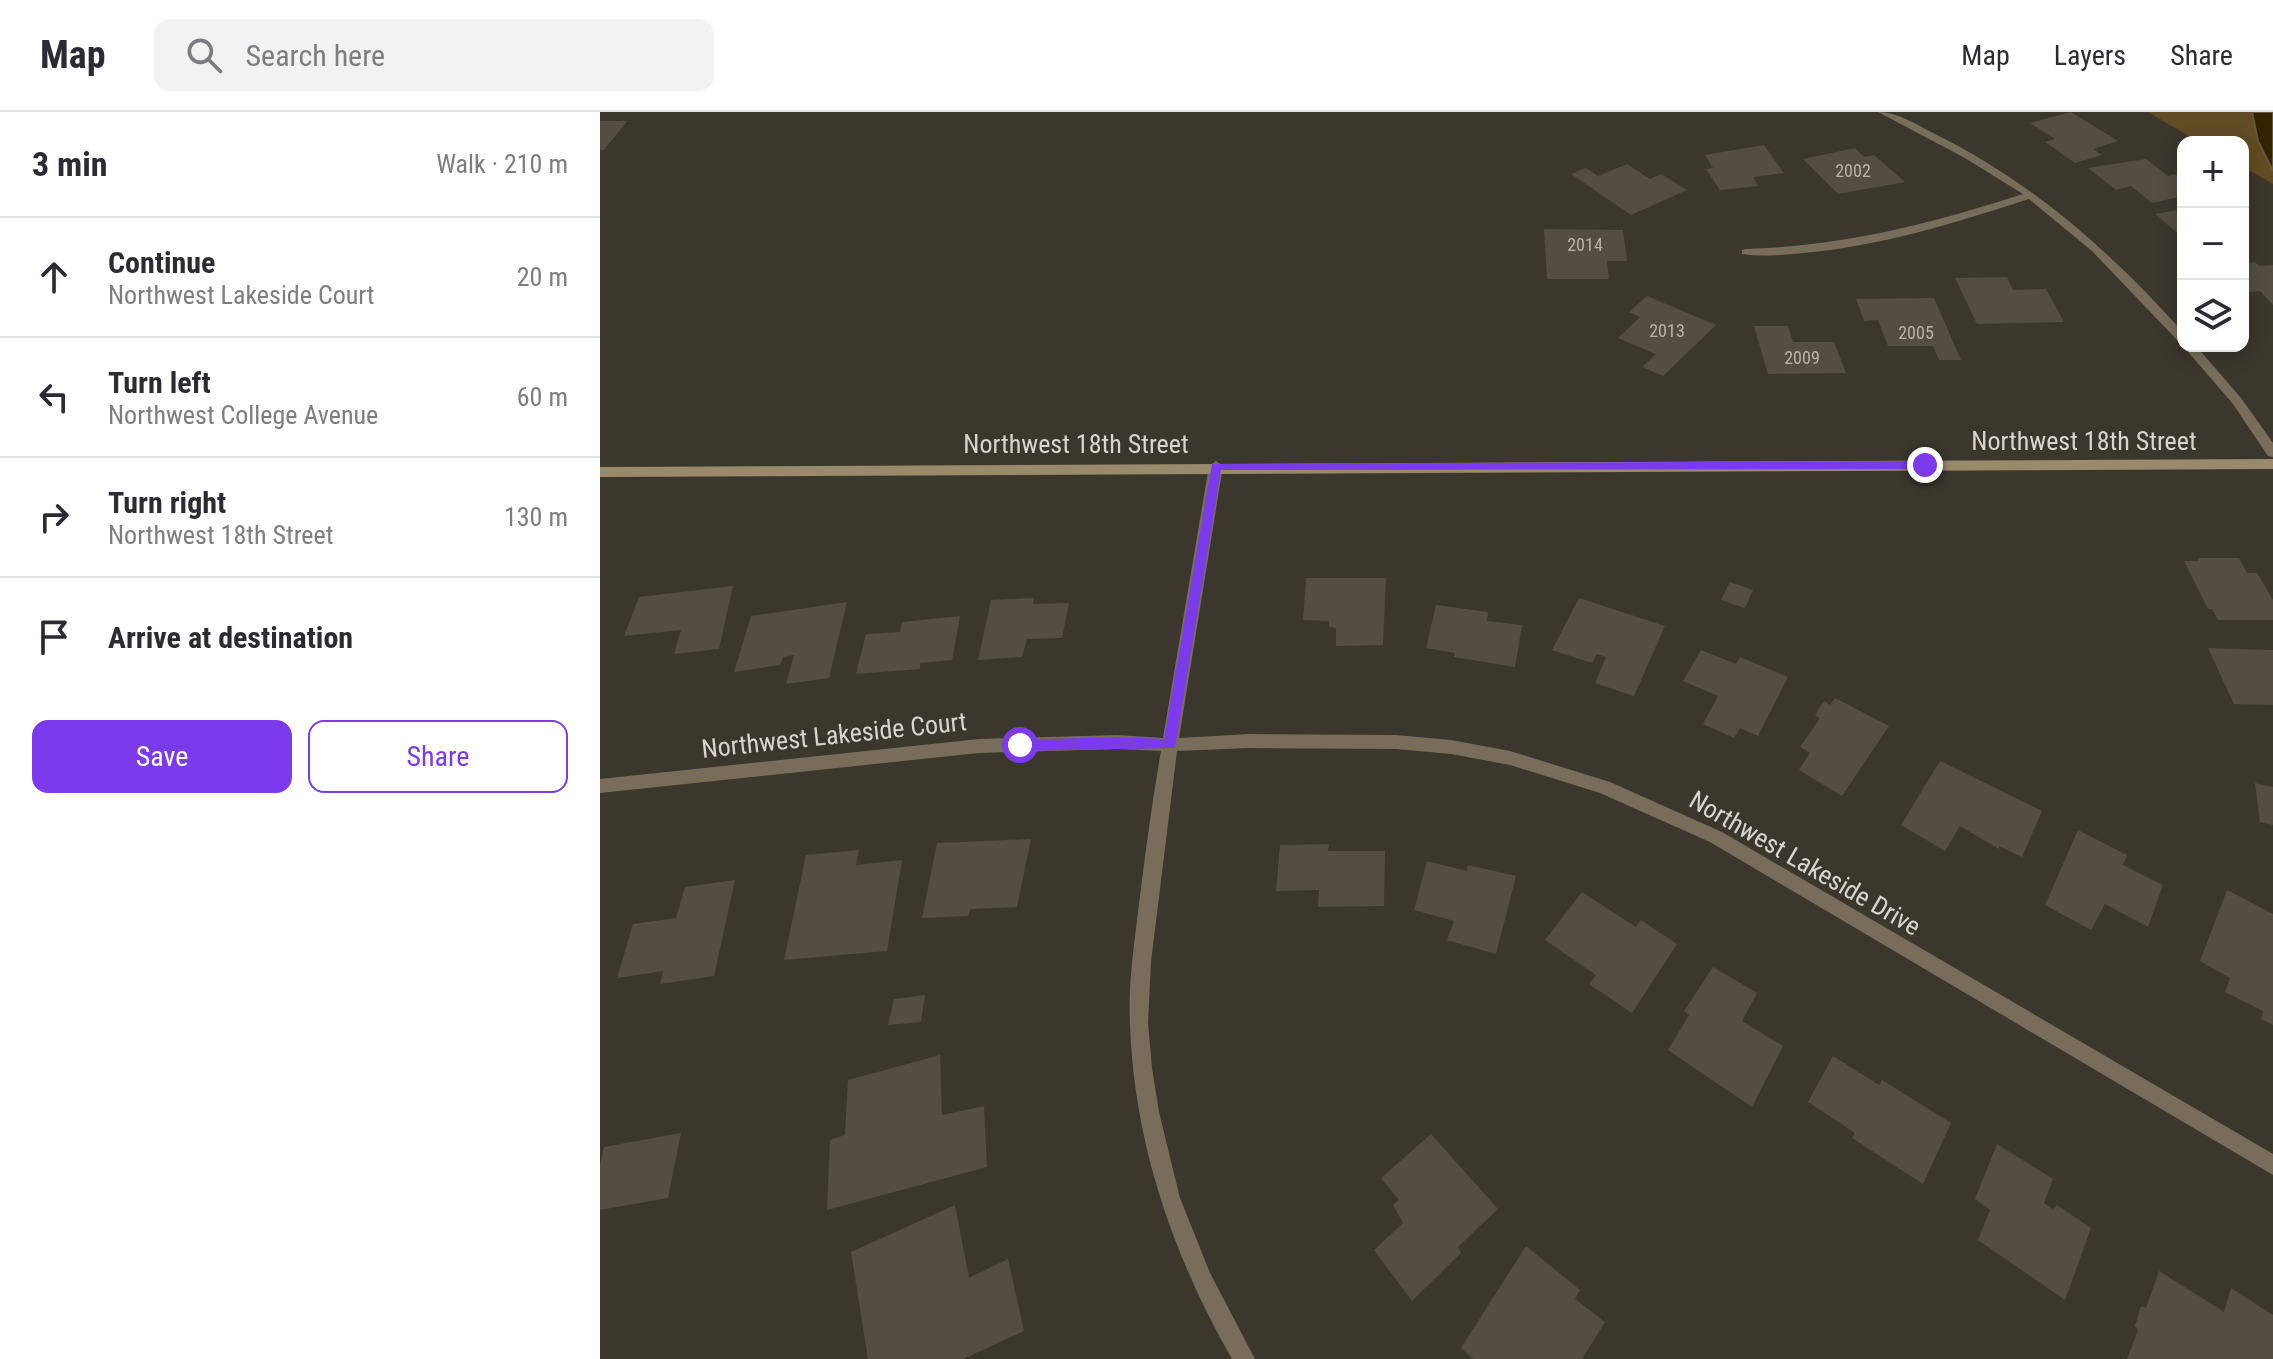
<!DOCTYPE html>
<meta charset="utf-8">
<style>
body{margin:0;font-family:"Roboto Condensed",sans-serif;background:#f2f2f3;color:#2b2b33}
.controls{position:absolute;right:24px;top:24px;display:grid;overflow:hidden;border-radius:16px;box-shadow:0 4px 20px #0003}
.controls button{width:72px;height:72px;display:grid;place-items:center;padding:0;border:0;border-bottom:2px solid #e1e1e2;background:#fff;color:#2b2b33;font:40px sans-serif}
.stop{position:absolute;width:24px;height:24px;margin:-18px;border:6px solid #7c3aed;border-radius:50%;background:#fff}
.stop.end{background:#7c3aed;border-color:#fff;box-shadow:0 2px 8px #0008}
.list{margin:0;padding:0;list-style:none}
h2{display:flex;justify-content:space-between;align-items:center;height:104px;margin:0;padding:0 32px;font-size:34px}
h2 small{font-size:26px;font-weight:400;color:#7c7c81}
.list li{display:grid;grid-template-columns:52px 1fr auto;gap:24px;align-items:center;box-sizing:border-box;height:120px;padding:0 32px;border-top:2px solid #e1e1e2}
.list b{display:block;font-size:30px;white-space:nowrap}
.list p{margin:0;font-size:26px;white-space:nowrap;color:#7c7c81}
.list em{font-size:26px;font-style:normal;color:#7c7c81}
.actions{display:flex;gap:16px;padding:24px 32px}
.actions a{flex:1;padding:18px 0;border:2px solid #7c3aed;border-radius:16px;text-align:center;font-size:28px;color:#7c3aed}
.actions .main{background:#7c3aed;color:#fff}
.icon{flex:none;width:44px;height:44px;fill:none;stroke:currentColor;stroke-width:2;stroke-linecap:round;stroke-linejoin:round}
.map{position:relative;flex:none;width:1673px;height:1247px;overflow:hidden}
header{display:flex;align-items:center;gap:48px;box-sizing:border-box;height:112px;padding:0 40px;background:#fff;border-bottom:2px solid #e1e1e2}
header strong{font-size:38px}
nav{display:flex;gap:44px;margin-inline-start:auto;font-size:28px}
.search{width:560px;height:72px;background:#f2f2f3;display:flex;align-items:center;gap:20px;box-sizing:border-box;padding:0 28px;border-radius:16px;color:#7c7c81;font-size:30px}
main{display:flex}
aside{flex:1;background:#fff}
.map>svg:first-child{display:block}
.green{fill:#614c23}
.water{fill:#332300;stroke:#64583e;stroke-width:2}
.building{fill:#534d42}
.lines{fill:none;stroke-linecap:round;stroke-linejoin:round}
.minor{fill:#776d5a;fill-rule:evenodd}
.secondary{fill:#9a8a6c;fill-rule:evenodd}
.route{fill:#7c3aed}
.labels{text-anchor:middle;stroke-width:8;stroke-linejoin:round;paint-order:stroke}
.far-number-label{font-size:18px;fill:#b7b3ab}
.street-label{font-size:26px;fill:#d8d5ce;stroke:#3c372d}
</style>
<header>
<strong>Map</strong>
<div class="search"><svg class="icon" aria-label="search" viewBox="0 0 24 24"><circle cx="10" cy="10" r="6"/><path d="M15 15l6 6"/></svg>Search here</div>
<nav><a>Map</a><a>Layers</a><a>Share</a></nav>
</header>
<main>
<aside>
<h2>3 min<small>Walk · 210 m</small></h2>
<ul class="list">
<li><svg class="icon" aria-label="ahead" viewBox="0 0 24 24"><path d="M12 20V5M6 11l6-6 6 6"/></svg><div><b>Continue</b><p>Northwest Lakeside Court</p></div><em>20 m</em></li>
<li><svg class="icon" aria-label="left" viewBox="0 0 24 24"><path d="M17 20v-9H6M10 6l-5 5 5 5"/></svg><div><b>Turn left</b><p>Northwest College Avenue</p></div><em>60 m</em></li>
<li><svg class="icon" aria-label="right" viewBox="0 0 24 24"><path d="M7 20v-9h11M14 6l5 5-5 5"/></svg><div><b>Turn right</b><p>Northwest 18th Street</p></div><em>130 m</em></li>
<li><svg class="icon" aria-label="arrive" viewBox="0 0 24 24"><path d="M6 21V4h12l-3 4 3 4H6"/></svg><div><b>Arrive at destination</b></div></li>
</ul>
<div class="actions"><a class="main">Save</a><a>Share</a></div>
</aside>
<div class="map">
<svg width="1673" height="1247" viewBox="0 0 1673 1247">
<rect width="100%" height="100%" fill="#3c372d"/>
<!-- green -->
<path class="green" d="M 1548,0 L 1673,0 L 1673,72 L 1643,55 L 1643,30 L 1599,30 Z"/>
<!-- water -->
<path class="water" d="M 1652,0 L 1673,0 L 1673,59 L 1658,29 Z"/>
<!-- building -->
<path class="building" d="M 1471,0 L 1518,29 L 1493,37 L 1502,43 L 1475,51 L 1445,30 L 1455,27 L 1430,11 Z
M 0,9 L 27,9 L 4,38 L 0,38 Z
M 1164,33 L 1184,61 L 1153,65 L 1158,74 L 1120,78 L 1106,57 L 1113,56 L 1105,43 Z
M 1255,36 L 1264,45 L 1274,43 L 1305,70 L 1238,82 L 1203,47 Z
M 1546,47 L 1568,64 L 1575,62 L 1583,68 L 1583,84 L 1552,91 L 1531,74 L 1516,78 L 1488,56 Z
M 1027,52 L 1050,67 L 1061,62 L 1087,78 L 1031,103 L 971,62 L 986,56 L 998,64 Z
M 1583,97 L 1583,126 L 1555,102 Z
M 944,117 L 1023,118 L 1027,149 L 1007,149 L 1009,167 L 947,167 Z
M 1655,150 L 1659,154 L 1673,153 L 1673,193 L 1660,179 L 1643,181 L 1643,151 Z
M 1407,165 L 1413,178 L 1446,177 L 1464,210 L 1377,212 L 1355,166 Z
M 1047,184 L 1116,213 L 1063,264 L 1042,255 L 1056,242 L 1018,226 L 1040,205 L 1029,200 Z
M 1334,186 L 1361,248 L 1339,248 L 1333,234 L 1288,234 L 1278,208 L 1264,209 L 1256,187 Z
M 1154,214 L 1188,214 L 1193,230 L 1234,230 L 1246,261 L 1168,262 Z
M 1598,446 L 1639,446 L 1647,461 L 1657,461 L 1673,488 L 1673,508 L 1618,508 L 1612,497 L 1608,497 L 1584,449 L 1599,449 Z
M 706,466 L 786,466 L 783,533 L 736,534 L 736,516 L 729,515 L 729,509 L 703,508 Z
M 1130,470 L 1153,478 L 1145,496 L 1121,488 Z
M 133,474 L 119,537 L 74,542 L 81,518 L 24,524 L 39,485 Z
M 434,486 L 433,492 L 469,491 L 462,526 L 427,527 L 422,545 L 378,548 L 391,488 Z
M 979,486 L 1065,514 L 1034,584 L 995,571 L 1006,545 L 997,542 L 992,551 L 952,538 Z
M 247,490 L 229,566 L 186,572 L 194,543 L 183,545 L 180,553 L 134,560 L 151,504 Z
M 836,493 L 888,500 L 887,509 L 922,513 L 915,555 L 854,545 L 855,541 L 826,536 Z
M 360,504 L 352,548 L 320,551 L 320,557 L 256,562 L 266,522 L 300,520 L 302,510 Z
M 1608,536 L 1673,538 L 1673,593 L 1634,592 Z
M 1101,538 L 1136,552 L 1140,545 L 1188,565 L 1158,624 L 1140,616 L 1134,626 L 1103,612 L 1118,584 L 1083,569 Z
M 1235,586 L 1289,614 L 1242,684 L 1199,658 L 1210,641 L 1200,635 L 1220,606 L 1215,603 L 1224,589 L 1230,593 Z
M 1340,649 L 1442,699 L 1422,745 L 1399,734 L 1399,737 L 1360,714 L 1345,739 L 1301,713 Z
M 1655,671 L 1673,675 L 1673,713 L 1660,710 Z
M 1478,718 L 1527,743 L 1523,753 L 1563,773 L 1548,815 L 1505,792 L 1491,818 L 1445,793 Z
M 431,727 L 417,795 L 370,797 L 368,804 L 322,806 L 337,731 Z
M 729,732 L 728,739 L 785,739 L 784,794 L 718,795 L 719,778 L 676,779 L 680,733 Z
M 259,738 L 256,753 L 302,748 L 287,839 L 184,848 L 206,743 Z
M 827,749 L 867,759 L 868,753 L 916,764 L 896,842 L 847,828 L 854,809 L 814,798 Z
M 135,768 L 114,864 L 60,872 L 63,859 L 17,866 L 33,812 L 76,806 L 85,775 Z
M 1627,778 L 1673,802 L 1673,913 L 1661,907 L 1663,899 L 1625,880 L 1630,866 L 1600,849 Z
M 982,780 L 1036,815 L 1041,808 L 1077,832 L 1032,901 L 989,872 L 996,863 L 945,828 Z
M 1113,855 L 1157,881 L 1142,909 L 1183,934 L 1152,995 L 1068,938 L 1089,903 L 1084,899 Z
M 325,883 L 321,910 L 288,913 L 294,887 Z
M 340,943 L 342,1003 L 384,994 L 387,1055 L 227,1098 L 230,1028 L 245,1023 L 248,968 Z
M 1233,944 L 1279,973 L 1282,968 L 1351,1011 L 1323,1072 L 1252,1026 L 1255,1021 L 1208,990 Z
M 81,1021 L 68,1086 L 0,1098 L 0,1053 L 4,1035 Z
M 831,1022 L 898,1097 L 858,1135 L 861,1141 L 812,1189 L 774,1138 L 803,1111 L 793,1093 L 799,1088 L 781,1066 Z
M 1397,1032 L 1453,1067 L 1444,1091 L 1453,1097 L 1457,1093 L 1491,1116 L 1465,1188 L 1378,1128 L 1390,1098 L 1375,1087 Z
M 355,1093 L 369,1166 L 408,1147 L 424,1219 L 363,1247 L 268,1247 L 251,1140 Z
M 926,1134 L 980,1178 L 975,1187 L 1005,1210 L 982,1247 L 873,1247 L 861,1236 Z
M 1559,1159 L 1624,1200 L 1631,1176 L 1673,1203 L 1673,1247 L 1527,1247 L 1538,1218 L 1535,1214 L 1541,1194 L 1546,1196 Z"/>
<g class="lines">
<!-- minor -->
<path class="minor" d="M 1278,0 C 1298,0 1317,13 1335,22 C 1432,70 1510,139 1583,220 L 1583,231 L 1579,230 L 1492,139 L 1429,87 C 1355,111 1281,134 1203,141 C 1183,143 1162,145 1142,142 L 1142,138 L 1146,137 C 1244,134 1330,112 1423,82 L 1365,46 Z
M 1583,234 L 1596,234 L 1641,286 L 1673,331 L 1673,345 L 1668,344 L 1633,292 Z
M 616,349 L 623,354 L 579,626 L 650,622 L 796,623 L 851,628 L 910,639 L 1010,670 L 1122,720 L 1673,1042 L 1673,1063 L 1110,730 L 1000,681 L 910,653 L 851,642 L 796,637 L 650,636 L 577,639 L 551,850 L 548,911 L 552,956 L 559,1000 L 580,1086 L 610,1161 L 655,1247 L 632,1247 C 573,1144 534,1031 530,912 C 528,877 533,842 537,808 C 544,752 551,695 561,639 L 517,637 L 379,641 L 0,681 L 0,667 L 379,627 L 517,623 L 563,626 L 609,354 Z"/>
<!-- secondary -->
<path class="secondary" d="M 1673,347 L 1673,357 L 0,365 L 0,355 Z"/>
</g>
<!-- route -->
<path class="route" d="M 1325,349 L 1330,353 L 1325,357 L 621,358 L 575,636 L 420,639 L 413,633 L 420,628 L 517,625 L 564,627 L 612,352 Z"/>
<g class="labels">
<!-- far-number labels -->
<g class="far-number-label">
<text x="1253" y="65">2002</text>
<text x="985" y="139">2014</text>
<text x="1067" y="225">2013</text>
<text x="1316" y="227">2005</text>
<text x="1202" y="252">2009</text>
</g>
<!-- street labels -->
<g class="street-label">
<text x="1484" y="338">Northwest 18th Street</text>
<text x="476" y="341">Northwest 18th Street</text>
<text transform="translate(234 623) rotate(-6)" y="9">Northwest Lakeside Court</text>
<text transform="translate(1205 751) rotate(30)" y="9">Northwest Lakeside Drive</text>
</g>
</g>
</svg>
<div class="controls">
<button>+</button>
<button>−</button>
<button><svg class="icon" aria-label="layers" viewBox="0 0 24 24"><path d="M12 4l9 5-9 5-9-5zM3 14l9 5 9-5"/></svg></button>
</div>
<div class="stop" style="left:420px;top:633px"></div>
<div class="stop end" style="left:1325px;top:353px"></div>
</div>
</main>
